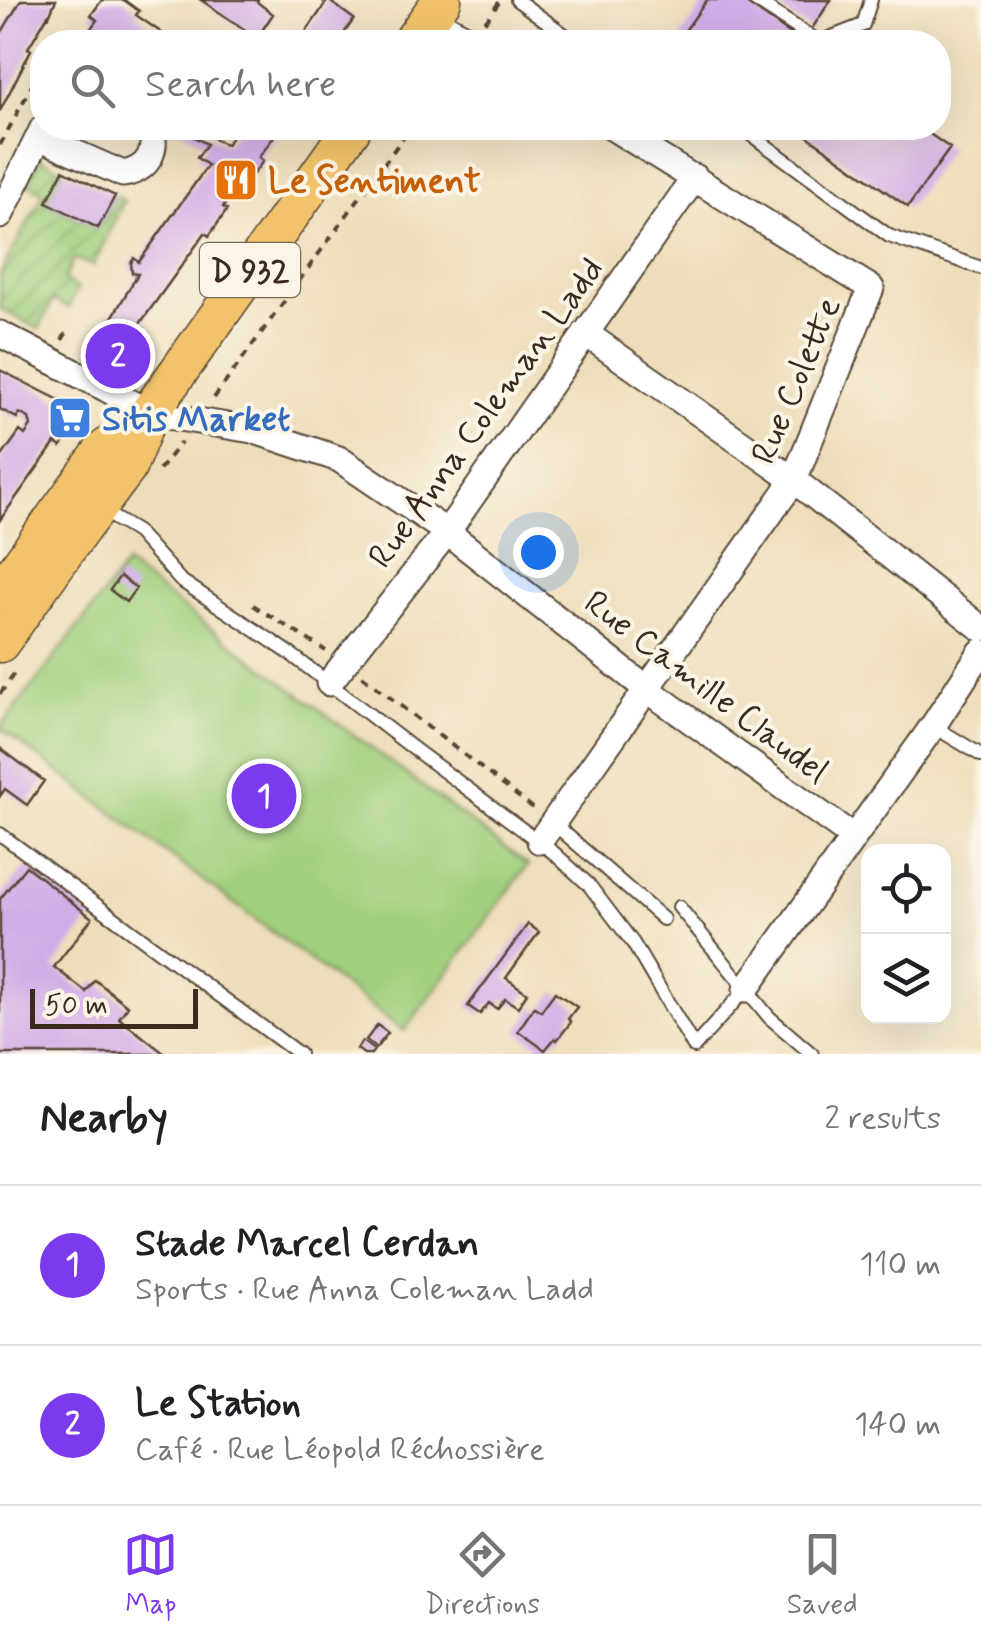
<!DOCTYPE html>
<meta charset="utf-8">
<style>
body{margin:0;font-family:Mynerve,sans-serif;background:#f2f2f2;color:#202124}
.controls{position:absolute;right:30px;bottom:30px;display:grid;overflow:hidden;border-radius:20px;box-shadow:0 10px 40px #0002}
.controls button{width:90px;height:90px;display:grid;place-items:center;padding:0;border:0;border-bottom:2px solid #e0e0e0;background:#fff;color:#202124;font:50px sans-serif}
.scale{position:absolute;left:30px;bottom:25px;width:168px;box-sizing:border-box;padding-left:10px;border:5px solid #3b2a1e;border-top:0;font-size:28px;line-height:35px;white-space:nowrap;color:#3b2a1e;-webkit-text-stroke:8px #fcf5e5;paint-order:stroke}
.you{position:absolute;left:538px;top:552px;width:35px;height:35px;margin:-25px;border:8px solid #fff;border-radius:50%;background:#1a73e8;box-shadow:0 0 0 15px #1a73e833}
.badge{display:grid;place-items:center;width:65px;height:65px;border-radius:50%;background:#7c3aed;color:#fff;font-size:32px;font-weight:700}
.pin{position:absolute;translate:-50% -50%;border:5px solid #fff;box-shadow:0 2px 10px #0006}
.list{margin:0;padding:0;list-style:none}
h2{display:flex;justify-content:space-between;align-items:center;height:130px;margin:0;padding:0 40px;font-size:42px}
h2 small{font-size:32px;font-weight:400;color:#757577}
.list li{display:grid;grid-template-columns:65px 1fr auto;gap:30px;align-items:center;box-sizing:border-box;height:160px;padding:0 40px;border-top:2px solid #e0e0e0}
.list b{display:block;font-size:38px;white-space:nowrap}
.list p{margin:0;font-size:32px;white-space:nowrap;color:#757577}
.list em{font-size:32px;font-style:normal;color:#757577}
.icon{flex:none;width:55px;height:55px;fill:none;stroke:currentColor;stroke-width:2;stroke-linecap:round;stroke-linejoin:round}
.map{position:relative;flex:none;width:981px;height:1054px;overflow:hidden}
.search{position:absolute;background:#fff;box-shadow:0 10px 40px #0002;left:30px;right:30px;top:30px;height:110px;display:flex;align-items:center;gap:25px;box-sizing:border-box;padding:0 35px;border-radius:40px;color:#757577;font-size:38px}
.sheet{height:450px;background:#fff}
nav{display:flex;justify-content:space-around;align-items:center;box-sizing:border-box;height:140px;border-top:2px solid #e0e0e0;background:#fff;font-size:28px;color:#757577}
nav a{display:grid;justify-items:center;gap:5px}
nav .on{color:#7c3aed}
.map>svg:first-child{display:block}
.green{fill:#a0cf7d;stroke:#6e7c4e;stroke-width:2.5}
.garden{fill:url(#garden-furrows);stroke:#6e7c4e;stroke-width:2.5}
.building{fill:#d1ade7}
.lines{fill:none;stroke-linecap:round;stroke-linejoin:round}
.lane-casing{stroke:#564536;stroke-width:16}
.street-casing{stroke:#564536;stroke-width:29}
.primary-casing{stroke:#564536;stroke-width:41}
.path{stroke:#564536;stroke-width:4;stroke-dasharray:8 8;stroke-linecap:butt}
.lane{stroke:#fff;stroke-width:12}
.street{stroke:#fff;stroke-width:25}
.primary{stroke:#f2c36a;stroke-width:38}
.labels{text-anchor:middle;stroke-width:8;stroke-linejoin:round;paint-order:stroke}
.shield{fill:#fcf5e5;stroke:#75675a;stroke-width:2.5}
.shield-label{font-size:32px;font-weight:bold;fill:#3b2a1e}
.food-label{font-size:35px;font-weight:bold;fill:#c56008;stroke:#fcf5e5;text-anchor:start}
.street-label{font-size:35px;fill:#3b2a1e;stroke:#fcf5e5}
.shop-label{font-size:35px;font-weight:bold;fill:#366cbe;stroke:#fcf5e5;text-anchor:start}
</style>
<div class="map">
<svg width="981" height="1054" viewBox="0 0 981 1054">
<defs>
<pattern id="garden-furrows" width="10" height="10" patternUnits="userSpaceOnUse" patternTransform="scale(2.5)"><rect width="10" height="10" fill="#a0cf7d"/><path d="M-1 1l2-2M0 10L10 0M9 11l2-2" fill="none" stroke="#84a866"/></pattern>
</defs>
<rect width="100%" height="100%" fill="#fcf5e5"/>
<filter id="ink" filterUnits="userSpaceOnUse"><feTurbulence type="fractalNoise" baseFrequency=".01" numOctaves="2"/><feDisplacementMap in="SourceGraphic" scale="20" xChannelSelector="R" yChannelSelector="G"/><feConvolveMatrix kernelMatrix="1 2 1 2 8 2 1 2 1" color-interpolation-filters="sRGB"/></filter>
<filter id="wash" filterUnits="userSpaceOnUse"><feTurbulence type="fractalNoise" baseFrequency=".0048" numOctaves="4" result="noise"/><feDisplacementMap in="SourceGraphic" scale="40" xChannelSelector="R" yChannelSelector="G"/><feGaussianBlur stdDeviation="2.25" result="paint"/><feColorMatrix in="noise" values="0 0 0 0 0 0 0 0 0 0 0 0 0 0 0 0 0 1.4 0 .05"/><feComposite in="paint" operator="in"/></filter>
<g filter="url(#wash)">
<rect width="100%" height="100%" fill="#eddebb"/>
<!-- green -->
<path class="green" d="M 126,565 L 528,865 L 404,1031 L 0,728 Z"/>
<!-- garden -->
<path class="garden" d="M 41,158 L 63,170 L 48,203 L 98,228 L 115,196 L 124,201 L 93,266 L 74,258 L 64,280 L 78,289 L 68,308 L 53,300 L 39,329 L 0,309 L 0,274 L 44,193 L 28,184 Z"/>
<g id="blocks">
<!-- building -->
<path class="building" d="M 21,0 L 56,0 L 49,16 L 48,15 L 28,48 L 31,50 L 0,111 L 0,35 Z
M 102,0 L 124,0 L 139,11 L 136,15 L 175,42 L 123,42 L 118,39 L 116,42 L 81,42 L 97,20 L 91,15 Z
M 201,0 L 258,0 L 257,2 L 273,14 L 257,38 Z
M 321,0 L 328,0 L 354,19 L 338,42 L 299,42 L 326,3 Z
M 707,0 L 742,0 L 802,42 L 677,42 Z
M 767,0 L 831,0 L 811,30 Z
M 177,128 L 194,128 L 226,145 L 238,128 L 280,128 L 259,157 L 263,161 L 253,174 L 248,172 L 223,207 L 227,210 L 209,236 L 205,233 L 139,325 L 144,328 L 120,360 L 107,364 L 90,355 L 138,274 L 132,273 L 131,263 L 134,258 L 139,262 L 208,165 L 197,158 L 207,144 Z
M 796,128 L 921,128 L 950,148 L 908,207 Z
M 63,170 L 115,196 L 98,228 L 47,202 Z
M 0,370 L 75,408 L 78,422 L 61,447 L 55,443 L 0,520 L 0,459 L 20,431 L 25,435 L 31,426 L 29,418 L 19,413 L 17,418 L 0,409 Z
M 120,576 L 136,588 L 126,602 L 110,590 Z
M 0,748 L 44,781 L 27,805 L 5,789 L 0,796 Z
M 26,866 L 92,918 L 54,967 L 86,992 L 95,980 L 128,1006 L 119,1018 L 165,1054 L 0,1054 L 0,899 Z
M 528,924 L 539,932 L 506,978 L 527,993 L 518,1007 L 505,999 L 497,1009 L 489,1003 L 480,1014 L 468,1006 Z
M 555,992 L 577,1007 L 568,1019 L 571,1022 L 557,1040 L 555,1038 L 545,1050 L 518,1031 L 534,1007 L 541,1011 Z
M 377,1025 L 388,1033 L 376,1048 L 366,1040 Z
M 362,1041 L 374,1050 L 371,1054 L 364,1054 L 357,1049 Z"/>
</g>
</g>
<g filter="url(#ink)">
<use href="#blocks" fill-opacity="0" stroke="#564536" stroke-width="2.5"/>
<g class="lines">
<defs>
<path id="lane" d="M 517,0 L 572,40 L 586,42
M 754,0 L 819,42 L 863,25 L 871,0
M 742,128 L 889,236 L 981,268
M 99,509 L 137,532 L 180,580 L 288,652 L 414,749 L 554,853 L 589,885 L 633,943 L 694,1047 L 746,989 L 769,1017 L 812,1054
M 933,726 L 981,755
M 553,823 L 663,919
M 0,834 L 299,1054
M 679,907 L 746,989"/>
<path id="street" d="M 430,18 L 475,42
M 39,137 L 123,174 C 148,170 158,151 151,128
M 0,216 L 43,128
M 585,333 L 794,480 L 981,628
M 0,334 L 105,388 L 149,413 L 252,430 L 339,459 L 447,532 L 648,690 L 853,837
M 329,683 L 447,532 L 695,177
M 540,841 L 794,480 L 871,288 L 613,128
M 746,989 L 933,726 L 981,652"/>
<path id="primary" d="M 412,42 L 442,0
M 0,593 L 103,451 L 147,415
M 0,643 L 83,526 L 127,468 L 149,413 L 352,128"/>
</defs>
<!-- lane casing -->
<use href="#lane" class="lane-casing"/>
<!-- street casing -->
<use href="#street" class="street-casing"/>
<!-- primary casing -->
<use href="#primary" class="primary-casing"/>
<!-- path -->
<path class="path" d="M 485,22 L 500,1
M 0,145 L 42,67
M 62,340 L 70,327
M 214,398 L 410,128
M 159,470 L 181,442
M 253,605 L 326,651
M 362,676 L 533,808
M 0,694 L 17,669"/>
<!-- lane -->
<use href="#lane" class="lane"/>
<!-- street -->
<use href="#street" class="street"/>
<!-- primary -->
<use href="#primary" class="primary"/>
</g>
</g>
<!-- icons -->
<defs>
<symbol id="restaurant-square" viewBox="-11 -11 22 22"><rect x="-9" y="-9" width="18" height="18" rx="4" fill="#e8710a" stroke="#fcf5e5"/><path d="M-5-6h1v4h1v-4h1v4h1v-4h1v5L-1.5 .5V6h-2V.5L-5-1ZM5-6V6H3V1.5H1.5Q1.5-4 5-6Z" fill="#fff"/></symbol>
<symbol id="supermarket-square" viewBox="-11 -11 22 22"><rect x="-9" y="-9" width="18" height="18" rx="4" fill="#3f7fe0" stroke="#fcf5e5"/><path d="M-6-5.5h2.5l.6 2H6L4.5 2H-2.5L-4.4-4H-6ZM-1.5 3.2a1.3 1.3 0 1 0 .1 0ZM3 3.2a1.3 1.3 0 1 0 .1 0Z" fill="#fff"/></symbol>
</defs>
<g fill-rule="evenodd">
<use href="#restaurant-square" x="211" y="155" width="50" height="50"/>
<use href="#supermarket-square" x="45" y="393" width="50" height="50"/>
</g>
<g class="labels">
<!-- shield labels -->
<rect class="shield" x="200" y="243" width="100" height="54" rx="8"/>
<g class="shield-label">
<text x="250" y="281">D 932</text>
</g>
<!-- food labels -->
<g class="food-label">
<text x="268" y="192">Le Sentiment</text>
</g>
<!-- street labels -->
<g class="street-label">
<text transform="translate(795 380) rotate(-67)" y="12">Rue Colette</text>
<text transform="translate(485 412) rotate(-54)" y="12">Rue Anna Coleman Ladd</text>
<text transform="translate(707 686) rotate(37)" y="12">Rue Camille Claudel</text>
</g>
<!-- shop labels -->
<g class="shop-label">
<text x="102" y="430">Sitis Market</text>
</g>
</g>
</svg>
<div class="controls">
<button><svg class="icon" aria-label="locate" viewBox="0 0 24 24"><circle cx="12" cy="12" r="6"/><path d="M12 2v4M12 18v4M2 12h4M18 12h4"/></svg></button>
<button><svg class="icon" aria-label="layers" viewBox="0 0 24 24"><path d="M12 4l9 5-9 5-9-5zM3 14l9 5 9-5"/></svg></button>
</div>
<div class="scale">50 m</div>
<div class="you"></div>
<div class="pin badge" style="left:264px;top:796px">1</div>
<div class="pin badge" style="left:118px;top:356px">2</div>
<div class="search"><svg class="icon" aria-label="search" viewBox="0 0 24 24"><circle cx="10" cy="10" r="6"/><path d="M15 15l6 6"/></svg>Search here</div>
</div>
<section class="sheet">
<h2>Nearby<small>2 results</small></h2>
<ul class="list">
<li><span class="badge">1</span><div><b>Stade Marcel Cerdan</b><p>Sports · Rue Anna Coleman Ladd</p></div><em>110 m</em></li>
<li><span class="badge">2</span><div><b>Le Station</b><p>Café · Rue Léopold Réchossière</p></div><em>140 m</em></li>
</ul>
</section>
<nav>
<a class="on"><svg class="icon" aria-label="map" viewBox="0 0 24 24"><path d="M3 6l6-2 6 2 6-2v14l-6 2-6-2-6 2zM9 4v14M15 6v14"/></svg>Map</a>
<a><svg class="icon" aria-label="directions" viewBox="0 0 24 24"><path d="M12 3l9 9-9 9-9-9zM9 14v-3h6M13 9l2 2-2 2"/></svg>Directions</a>
<a><svg class="icon" aria-label="saved" viewBox="0 0 24 24"><path d="M7 4h10v16l-5-4-5 4z"/></svg>Saved</a>
</nav>
